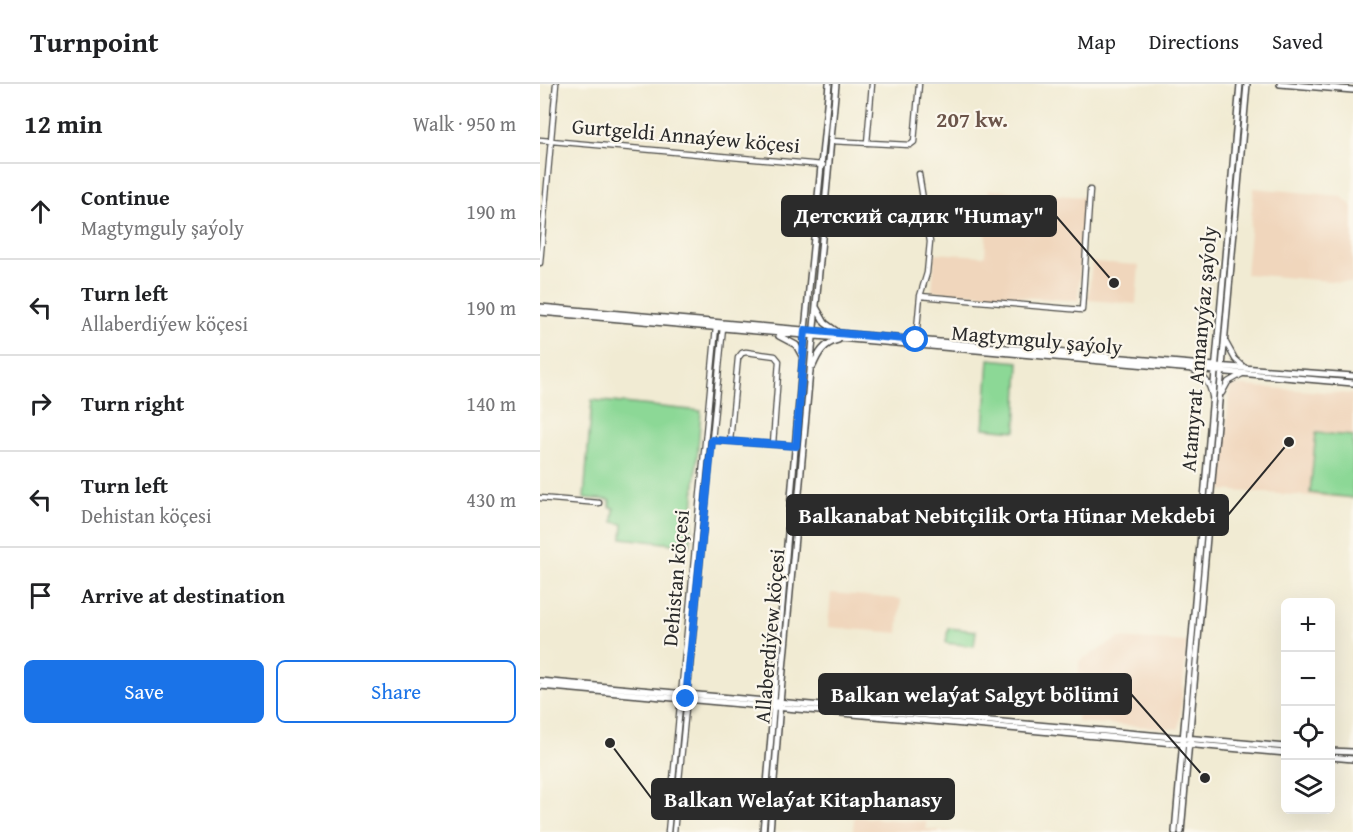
<!DOCTYPE html>
<meta charset="utf-8">
<style>
body{margin:0;font-family:"Gentium Book Plus",serif;background:#f6f6f6;color:#202124}
.controls{position:absolute;right:18px;bottom:18px;display:grid;overflow:hidden;border-radius:9px;box-shadow:0 6px 24px #0002}
.controls button{width:54px;height:54px;display:grid;place-items:center;padding:0;border:0;border-bottom:2px solid #e0e0e0;background:#fff;color:#202124;font:30px sans-serif}
.stop{position:absolute;width:18px;height:18px;margin:-14px;border:4px solid #1a73e8;border-radius:50%;background:#fff}
.stop.end{background:#1a73e8;border-color:#fff;box-shadow:0 2px 6px #0008}
.list{margin:0;padding:0;list-style:none}
h2{display:flex;justify-content:space-between;align-items:center;height:78px;margin:0;padding:0 24px;font-size:26px}
h2 small{font-size:20px;font-weight:400;color:#757577}
.list li{display:grid;grid-template-columns:39px 1fr auto;gap:18px;align-items:center;box-sizing:border-box;height:96px;padding:0 24px;border-top:2px solid #e0e0e0}
.list b{display:block;font-size:22px;white-space:nowrap}
.list p{margin:0;font-size:20px;white-space:nowrap;color:#757577}
.list em{font-size:20px;font-style:normal;color:#757577}
.actions{display:flex;gap:12px;padding:18px 24px}
.actions a{flex:1;padding:14px 0;border:2px solid #1a73e8;border-radius:9px;text-align:center;font-size:21px;color:#1a73e8}
.actions .main{background:#1a73e8;color:#fff}
.icon{flex:none;width:33px;height:33px;fill:none;stroke:currentColor;stroke-width:2;stroke-linecap:round;stroke-linejoin:round}
.map{position:relative;flex:none;width:813px;height:748px;overflow:hidden}
header{display:flex;align-items:center;gap:36px;box-sizing:border-box;height:84px;padding:0 30px;background:#fff;border-bottom:2px solid #e0e0e0}
header strong{font-size:28px}
nav{display:flex;gap:33px;margin-inline-start:auto;font-size:21px}
main{display:flex}
aside{flex:1;background:#fff}
.map>svg:first-child{display:block}
.built{fill:#f0d6bc}
.green{fill:#8cd896;stroke:#5c8260;stroke-width:1.5}
.lines{fill:none;stroke-linecap:round;stroke-linejoin:round}
.minor-casing{stroke:#494844;stroke-width:7}
.tertiary-casing{stroke:#494844;stroke-width:8}
.minor{stroke:#fff;stroke-width:4.5}
.tertiary{stroke:#fff;stroke-width:5}
.route{stroke:#1a73e8;stroke-width:8}
.labels{text-anchor:middle;stroke-width:4.5;stroke-linejoin:round;paint-order:stroke}
.street-label{font-size:21px;fill:#2b2b2b;stroke:#fbf7ec}
.neighbourhood-label{font-size:22px;font-weight:bold;fill:#6c554a;stroke:#fbf7ec}
.leader{fill:none;stroke:#2b2b2b;stroke-width:2}
.callout-dot{fill:#2b2b2b;stroke:#fbf7ec;stroke-width:2}
.callout{fill:#2b2b2b;stroke:#2b2b2b;stroke-width:2}
.callout-label{font-size:22px;text-anchor:middle;font-weight:bold;fill:#fff}
</style>
<header>
<strong>Turnpoint</strong>
<nav><a>Map</a><a>Directions</a><a>Saved</a></nav>
</header>
<main>
<aside>
<h2>12 min<small>Walk · 950 m</small></h2>
<ul class="list">
<li><svg class="icon" aria-label="ahead" viewBox="0 0 24 24"><path d="M12 20V5M6 11l6-6 6 6"/></svg><div><b>Continue</b><p>Magtymguly şaýoly</p></div><em>190 m</em></li>
<li><svg class="icon" aria-label="left" viewBox="0 0 24 24"><path d="M17 20v-9H6M10 6l-5 5 5 5"/></svg><div><b>Turn left</b><p>Allaberdiýew köçesi</p></div><em>190 m</em></li>
<li><svg class="icon" aria-label="right" viewBox="0 0 24 24"><path d="M7 20v-9h11M14 6l5 5-5 5"/></svg><div><b>Turn right</b></div><em>140 m</em></li>
<li><svg class="icon" aria-label="left" viewBox="0 0 24 24"><path d="M17 20v-9H6M10 6l-5 5 5 5"/></svg><div><b>Turn left</b><p>Dehistan köçesi</p></div><em>430 m</em></li>
<li><svg class="icon" aria-label="arrive" viewBox="0 0 24 24"><path d="M6 21V4h12l-3 4 3 4H6"/></svg><div><b>Arrive at destination</b></div></li>
</ul>
<div class="actions"><a class="main">Save</a><a>Share</a></div>
</aside>
<div class="map">
<svg width="813" height="748" viewBox="0 0 813 748">
<rect width="100%" height="100%" fill="#fbf7ec"/>
<filter id="ink" filterUnits="userSpaceOnUse"><feTurbulence type="fractalNoise" baseFrequency=".0167" numOctaves="2"/><feDisplacementMap in="SourceGraphic" scale="12" xChannelSelector="R" yChannelSelector="G"/><feConvolveMatrix kernelMatrix="1 2 1 2 8 2 1 2 1" color-interpolation-filters="sRGB"/></filter>
<filter id="wash" filterUnits="userSpaceOnUse"><feTurbulence type="fractalNoise" baseFrequency=".008" numOctaves="4" result="noise"/><feDisplacementMap in="SourceGraphic" scale="24" xChannelSelector="R" yChannelSelector="G"/><feGaussianBlur stdDeviation="1.35" result="paint"/><feColorMatrix in="noise" values="0 0 0 0 0 0 0 0 0 0 0 0 0 0 0 0 0 1.4 0 .05"/><feComposite in="paint" operator="in"/></filter>
<g filter="url(#wash)">
<rect width="100%" height="100%" fill="#f1ebd3"/>
<!-- built -->
<path class="built" d="M 714,104 L 801,112 L 813,123 L 813,199 L 706,190 Z
M 449,106 L 545,113 L 538,217 L 392,207 L 395,169 L 445,172 Z
M 552,178 L 599,181 L 596,220 L 548,216 Z
M 690,301 L 813,310 L 813,415 L 681,406 Z
M 291,509 L 361,515 L 358,549 L 288,543 Z
M 579,554 L 647,558 L 639,645 L 537,638 L 539,577 Z
M 314,733 L 386,738 L 386,745 L 414,748 L 313,748 Z"/>
<!-- green -->
<path class="green" d="M 449,275 L 479,278 L 476,347 L 444,344 Z
M 52,316 L 161,327 L 150,462 L 82,454 L 83,440 L 73,438 L 74,424 L 70,423 L 70,416 L 44,414 Z
M 776,349 L 813,352 L 813,414 L 770,409 Z
M 408,544 L 436,547 L 434,562 L 406,559 Z"/>
</g>
<g filter="url(#ink)">
<g class="lines">
<defs>
<path id="minor" d="M 0,56 L 283,81
M 291,57 L 370,61 L 374,58 L 379,0
M 327,59 L 332,0
M 0,179 L 16,0
M 380,212 L 542,226 L 550,106
M 376,256 L 380,212 L 387,189 L 390,158 L 379,90
M 685,257 L 695,275 L 705,284
M 653,286 C 664,291 670,300 672,312
M 682,309 L 688,298 L 702,290
M 172,356 L 256,362
M 190,357 L 198,274 L 202,269 L 206,268 L 235,272 L 239,277 L 233,360
M 0,414 L 59,419
M 128,748 L 176,243
M 134,748 L 183,243"/>
<path id="tertiary" d="M 740,0 L 813,6
M 0,223 L 675,282 L 813,292
M 276,223 L 285,239 L 296,247
M 0,228 L 813,299
M 239,252 L 256,261 L 262,272
M 273,282 C 278,270 284,259 298,256
M 0,597 L 746,663
M 0,602 L 746,669
M 790,667 L 813,668
M 790,673 L 813,675
M 223,748 L 265,246 L 289,0
M 230,748 L 240,619 L 296,0
M 635,748 L 700,0
M 641,748 L 707,0"/>
</defs>
<!-- minor casing -->
<use href="#minor" class="minor-casing"/>
<!-- tertiary casing -->
<use href="#tertiary" class="tertiary-casing"/>
<!-- minor -->
<use href="#minor" class="minor"/>
<!-- tertiary -->
<use href="#tertiary" class="tertiary"/>
</g>
</g>
<g class="lines" filter="url(#ink)">
<!-- route -->
<path class="route" d="M 146,615 L 172,356 L 256,362 L 265,246 L 376,256"/>
</g>
<g class="labels">
<!-- street labels -->
<g class="street-label">
<text transform="translate(146 52) rotate(5)" y="7">Gurtgeldi Annaýew köçesi</text>
<text transform="translate(497 256) rotate(5)" y="7">Magtymguly şaýoly</text>
<text transform="translate(659 265) rotate(-85)" y="7">Atamyrat Annanyýaz şaýoly</text>
<text transform="translate(136 494) rotate(-85)" y="7">Dehistan köçesi</text>
<text transform="translate(230 552) rotate(-85)" y="7">Allaberdiýew köçesi</text>
</g>
<!-- neighbourhood labels -->
<g class="neighbourhood-label">
<text x="432" y="43">207 kw.</text>
</g>
</g>
<!-- callouts -->
<path class="leader" d="M574 199L516 132M749 358L688 431M665 694L591 610M70 659L112 715"/>
<g class="callout-dot">
<circle cx="574" cy="199" r="6"/>
<circle cx="749" cy="358" r="6"/>
<circle cx="665" cy="694" r="6"/>
<circle cx="70" cy="659" r="6"/>
</g>
<g class="callout">
<rect x="242" y="112" width="274" height="40" rx="6"/>
<rect x="247" y="411" width="441" height="40" rx="6"/>
<rect x="279" y="590" width="312" height="40" rx="6"/>
<rect x="112" y="695" width="302" height="40" rx="6"/>
</g>
<g class="callout-label">
<text x="379" y="139">Детский садик "Humay"</text>
<text x="467" y="439">Balkanabat Nebitçilik Orta Hünar Mekdebi</text>
<text x="435" y="618">Balkan welaýat Salgyt bölümi</text>
<text x="263" y="723">Balkan Welaýat Kitaphanasy</text>
</g>
</svg>
<div class="controls">
<button>+</button>
<button>−</button>
<button><svg class="icon" aria-label="locate" viewBox="0 0 24 24"><circle cx="12" cy="12" r="6"/><path d="M12 2v4M12 18v4M2 12h4M18 12h4"/></svg></button>
<button><svg class="icon" aria-label="layers" viewBox="0 0 24 24"><path d="M12 4l9 5-9 5-9-5zM3 14l9 5 9-5"/></svg></button>
</div>
<div class="stop" style="left:376px;top:256px"></div>
<div class="stop end" style="left:146px;top:615px"></div>
</div>
</main>
